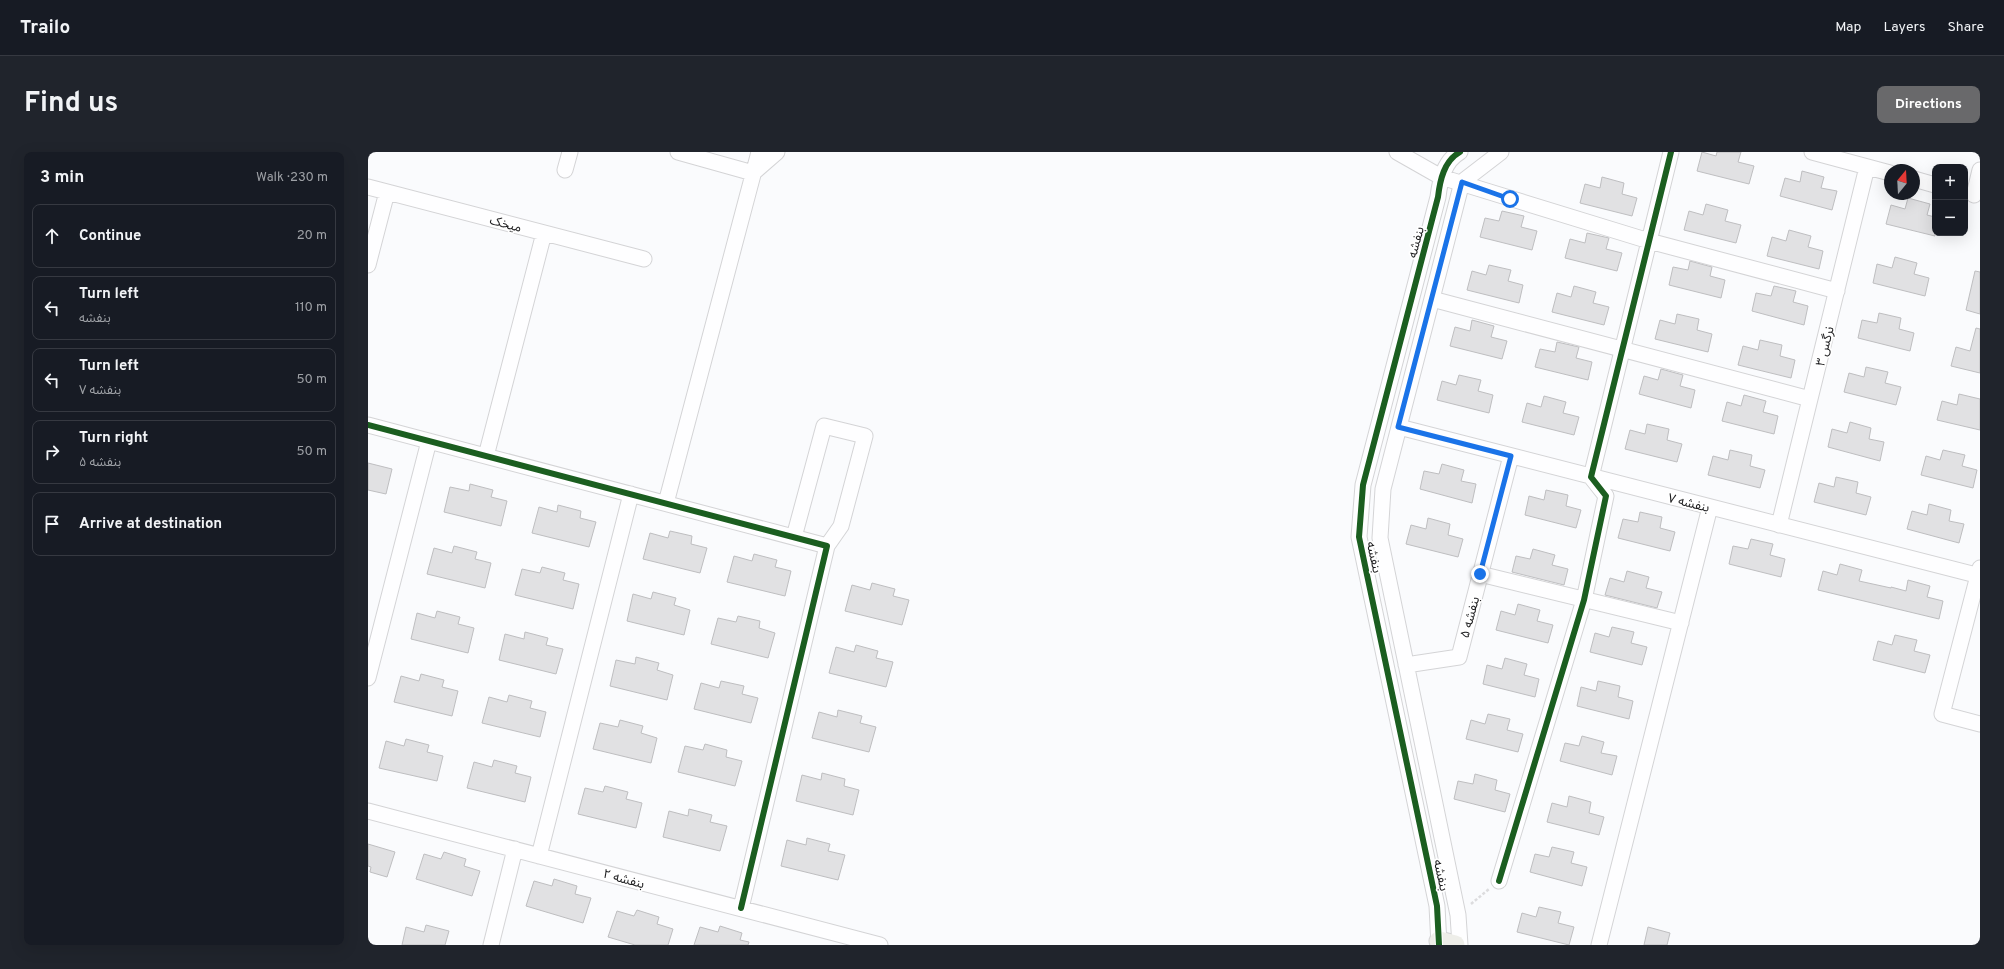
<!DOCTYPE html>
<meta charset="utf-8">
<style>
body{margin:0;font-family:Overpass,"Noto Sans Arabic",sans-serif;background:#20242c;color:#f1f3f6}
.controls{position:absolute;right:12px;top:12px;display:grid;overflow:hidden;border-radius:8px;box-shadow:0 4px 16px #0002}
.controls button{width:36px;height:36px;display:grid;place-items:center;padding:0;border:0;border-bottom:1px solid #363941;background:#171b24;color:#f1f3f6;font:20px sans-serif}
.compass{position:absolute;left:1516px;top:12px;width:36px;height:36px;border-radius:50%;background:#171b24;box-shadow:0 4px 16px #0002;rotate:18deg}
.stop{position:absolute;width:12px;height:12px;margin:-9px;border:3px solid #1a73e8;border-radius:50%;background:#fff}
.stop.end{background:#1a73e8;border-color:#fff;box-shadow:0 1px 4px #0008}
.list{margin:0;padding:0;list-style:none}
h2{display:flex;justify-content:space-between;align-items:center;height:52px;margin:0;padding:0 16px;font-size:17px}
h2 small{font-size:13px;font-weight:400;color:#9ea1a6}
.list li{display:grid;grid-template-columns:26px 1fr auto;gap:12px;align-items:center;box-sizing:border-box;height:64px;margin:0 8px 8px;padding:0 8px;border:1px solid #363941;border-radius:8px}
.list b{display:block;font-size:15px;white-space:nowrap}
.list p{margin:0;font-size:13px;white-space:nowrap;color:#9ea1a6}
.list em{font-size:13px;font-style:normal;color:#9ea1a6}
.icon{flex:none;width:22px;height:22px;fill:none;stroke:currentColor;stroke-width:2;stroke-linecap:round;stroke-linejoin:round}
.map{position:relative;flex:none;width:1612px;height:793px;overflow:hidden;border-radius:8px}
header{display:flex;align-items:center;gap:24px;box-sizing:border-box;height:56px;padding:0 20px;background:#171b24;border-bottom:1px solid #363941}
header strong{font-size:19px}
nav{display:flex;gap:22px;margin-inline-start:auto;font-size:14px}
.intro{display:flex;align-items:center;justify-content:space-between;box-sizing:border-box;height:96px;padding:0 24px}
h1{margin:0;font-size:28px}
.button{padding:10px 18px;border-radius:8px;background:#69696b;color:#fff;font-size:14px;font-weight:700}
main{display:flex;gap:24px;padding:0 24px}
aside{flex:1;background:#171b24;border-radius:8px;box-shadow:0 4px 16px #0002}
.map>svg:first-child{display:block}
.building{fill:#e1e1e3;stroke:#bebec0}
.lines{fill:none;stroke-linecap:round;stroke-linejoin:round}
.minor-casing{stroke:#d4d4d6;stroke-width:17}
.major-casing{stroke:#d4d4d6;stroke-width:21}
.path{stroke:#dcdcde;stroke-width:2.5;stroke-dasharray:3 2;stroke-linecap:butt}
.minor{stroke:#fefeff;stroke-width:15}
.major{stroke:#eeeee9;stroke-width:19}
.cycleway-casing{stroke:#fff;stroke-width:8}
.cycleway{stroke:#1b5e20;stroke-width:6}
.route{stroke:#1a73e8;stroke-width:5}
.labels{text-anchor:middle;stroke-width:3.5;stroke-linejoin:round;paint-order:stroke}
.street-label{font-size:13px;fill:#1b1b1d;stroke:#fff}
</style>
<header>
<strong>Trailo</strong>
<nav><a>Map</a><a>Layers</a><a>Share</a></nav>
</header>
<div class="intro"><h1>Find us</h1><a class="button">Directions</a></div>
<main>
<aside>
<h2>3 min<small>Walk · 230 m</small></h2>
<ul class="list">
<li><svg class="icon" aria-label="ahead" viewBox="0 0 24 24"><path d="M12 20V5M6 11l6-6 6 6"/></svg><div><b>Continue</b></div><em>20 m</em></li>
<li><svg class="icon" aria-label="left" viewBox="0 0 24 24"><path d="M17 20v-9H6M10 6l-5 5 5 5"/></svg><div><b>Turn left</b><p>بنفشه</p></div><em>110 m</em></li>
<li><svg class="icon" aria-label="left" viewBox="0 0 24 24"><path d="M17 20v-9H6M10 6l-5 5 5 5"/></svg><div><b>Turn left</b><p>بنفشه ۷</p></div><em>50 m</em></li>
<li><svg class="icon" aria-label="right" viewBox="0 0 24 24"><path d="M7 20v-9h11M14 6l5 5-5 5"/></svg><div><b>Turn right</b><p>بنفشه ۵</p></div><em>50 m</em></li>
<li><svg class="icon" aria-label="arrive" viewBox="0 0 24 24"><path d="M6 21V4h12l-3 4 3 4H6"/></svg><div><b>Arrive at destination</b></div></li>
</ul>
</aside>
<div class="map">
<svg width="1612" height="793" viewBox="0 0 1612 793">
<rect width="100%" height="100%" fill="#fafbfd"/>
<!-- building -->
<path class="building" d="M 1334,0 L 1348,4 L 1349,0 L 1373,0 L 1370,10 L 1386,14 L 1381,32 L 1329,19 Z
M 1434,19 L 1456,25 L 1453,36 L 1469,39 L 1464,58 L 1412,44 L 1417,26 L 1432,30 Z
M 1234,25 L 1256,31 L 1254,42 L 1269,46 L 1264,64 L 1212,51 L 1217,32 L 1232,36 Z
M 1540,46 L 1562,52 L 1559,63 L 1567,65 L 1567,84 L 1518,72 L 1523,53 L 1537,57 Z
M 1338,52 L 1360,58 L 1357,69 L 1373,73 L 1368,91 L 1316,78 L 1321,59 L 1335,63 Z
M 1134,59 L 1156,64 L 1153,75 L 1169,79 L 1164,98 L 1112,85 L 1117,66 L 1131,69 Z
M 1421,78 L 1443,84 L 1440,95 L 1455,99 L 1451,117 L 1399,104 L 1404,85 L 1418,89 Z
M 1219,81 L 1241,86 L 1238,97 L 1254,101 L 1249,119 L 1197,106 L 1202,87 L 1217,91 Z
M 1527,105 L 1549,111 L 1546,122 L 1561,126 L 1557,144 L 1505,131 L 1509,112 L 1524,116 Z
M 1322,109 L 1344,115 L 1342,124 L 1357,128 L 1353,146 L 1301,133 L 1305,115 L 1320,118 Z
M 1121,113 L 1143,118 L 1140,129 L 1155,133 L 1151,151 L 1099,138 L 1104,119 L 1118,123 Z
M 1607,119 L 1612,120 L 1612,162 L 1598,158 Z
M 1206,134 L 1228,140 L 1225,151 L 1241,155 L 1236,173 L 1184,160 L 1189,141 L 1203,145 Z
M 1406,134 L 1428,139 L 1425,150 L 1440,154 L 1436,173 L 1384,159 L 1388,141 L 1403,144 Z
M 1511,161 L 1533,166 L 1531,177 L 1546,181 L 1542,199 L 1490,186 L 1494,168 L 1509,171 Z
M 1309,162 L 1331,167 L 1329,178 L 1344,182 L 1340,200 L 1287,187 L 1292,168 L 1307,172 Z
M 1104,168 L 1126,174 L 1123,185 L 1139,189 L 1134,207 L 1082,194 L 1087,175 L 1102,179 Z
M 1608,176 L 1612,177 L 1612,221 L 1583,214 L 1588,195 L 1602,199 Z
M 1392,188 L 1414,193 L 1412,204 L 1427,208 L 1423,226 L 1370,213 L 1375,194 L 1390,198 Z
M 1189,190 L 1211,195 L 1208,206 L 1224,210 L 1220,228 L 1167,215 L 1172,197 L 1187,200 Z
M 1498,215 L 1520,220 L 1517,231 L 1533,235 L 1528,253 L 1476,240 L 1481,221 L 1496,225 Z
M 1293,217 L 1315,223 L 1312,234 L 1327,238 L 1323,256 L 1271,242 L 1276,224 L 1290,228 Z
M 1091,223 L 1113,228 L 1110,239 L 1125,243 L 1121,261 L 1069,248 L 1074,229 L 1088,233 Z
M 1591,242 L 1612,247 L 1612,278 L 1569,268 L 1574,249 L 1589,253 Z
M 1376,243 L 1398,249 L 1395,260 L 1410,264 L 1406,282 L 1354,269 L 1359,250 L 1373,254 Z
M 1176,244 L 1198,250 L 1195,261 L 1211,265 L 1206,283 L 1154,270 L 1159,251 L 1173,255 Z
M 1482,270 L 1503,276 L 1501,287 L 1516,290 L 1512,309 L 1460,295 L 1464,277 L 1479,281 Z
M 1279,272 L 1301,277 L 1299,288 L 1314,292 L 1309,310 L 1257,297 L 1262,278 L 1277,282 Z
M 1362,298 L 1384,303 L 1382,314 L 1397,318 L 1392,336 L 1340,323 L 1345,304 L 1360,308 Z
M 1575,298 L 1597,303 L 1594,314 L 1609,318 L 1605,336 L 1553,323 L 1558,304 L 1572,308 Z
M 0,311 L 24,317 L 18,342 L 0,338 Z
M 1074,312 L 1096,318 L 1093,329 L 1108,332 L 1104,351 L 1052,337 L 1056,319 L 1071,322 Z
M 1468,325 L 1490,330 L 1488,341 L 1503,345 L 1498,363 L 1446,350 L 1451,331 L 1466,335 Z
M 102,332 L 125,338 L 123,345 L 139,349 L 133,374 L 76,360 L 82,335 L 101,339 Z
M 1178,338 L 1200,343 L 1198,354 L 1213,358 L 1208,376 L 1157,363 L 1161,344 L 1176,348 Z
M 1561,352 L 1583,358 L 1581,369 L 1596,372 L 1591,391 L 1539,377 L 1544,359 L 1559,363 Z
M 190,353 L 213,359 L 212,366 L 228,370 L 221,395 L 164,381 L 171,355 L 189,360 Z
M 1272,360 L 1294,365 L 1292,376 L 1307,380 L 1302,399 L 1250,386 L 1255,367 L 1270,370 Z
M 1060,366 L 1082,372 L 1080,383 L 1095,387 L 1090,405 L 1038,392 L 1043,373 L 1058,377 Z
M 302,379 L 324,384 L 323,392 L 339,396 L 332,421 L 275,407 L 282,381 L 300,386 Z
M 1383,387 L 1405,392 L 1402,403 L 1417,407 L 1413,425 L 1361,412 L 1365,394 L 1380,397 Z
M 86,394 L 109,400 L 107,407 L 123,411 L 117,436 L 59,422 L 66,396 L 84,401 Z
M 1165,397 L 1187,403 L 1184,413 L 1200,417 L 1196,433 L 1144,420 L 1148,404 L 1162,407 Z
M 386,402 L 409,408 L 407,415 L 423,419 L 417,444 L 359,430 L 366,404 L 384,409 Z
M 1472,412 L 1494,418 L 1491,429 L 1523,436 L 1523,435 L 1538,439 L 1540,428 L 1562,434 L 1559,445 L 1575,449 L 1571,467 L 1450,438 L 1455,419 L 1469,423 Z
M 174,415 L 197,421 L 195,428 L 211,432 L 205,457 L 147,443 L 154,417 L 172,421 Z
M 1259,419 L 1281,425 L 1278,436 L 1294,440 L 1289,456 L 1237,443 L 1242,426 L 1256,430 Z
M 504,431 L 527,437 L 525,444 L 541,448 L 534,473 L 477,459 L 484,433 L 502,438 Z
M 285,440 L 308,446 L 306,453 L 322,458 L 316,483 L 259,469 L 265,442 L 283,447 Z
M 1150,452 L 1172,458 L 1169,469 L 1185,473 L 1180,491 L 1128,478 L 1133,459 L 1147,463 Z
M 69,459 L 92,465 L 90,472 L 106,476 L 100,501 L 43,487 L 49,461 L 67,466 Z
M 370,464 L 392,469 L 391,476 L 407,481 L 400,506 L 343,492 L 350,466 L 368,470 Z
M 1244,475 L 1266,480 L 1263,491 L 1279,495 L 1274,513 L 1222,500 L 1227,481 L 1241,485 Z
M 157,480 L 180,486 L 178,493 L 195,497 L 188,522 L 131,508 L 137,482 L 156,487 Z
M 1527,483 L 1549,488 L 1546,499 L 1562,503 L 1557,521 L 1505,508 L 1510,489 L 1524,493 Z
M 488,493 L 510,499 L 508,506 L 525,510 L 518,535 L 461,521 L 468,495 L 486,500 Z
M 268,505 L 291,511 L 289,518 L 305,523 L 299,548 L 242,534 L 248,508 L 267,512 Z
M 1137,506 L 1159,512 L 1156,523 L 1171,527 L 1167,545 L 1115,532 L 1119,513 L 1134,517 Z
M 53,522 L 76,528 L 74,535 L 90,539 L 84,564 L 26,550 L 33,524 L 51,529 Z
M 353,529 L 376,534 L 374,542 L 390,546 L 383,571 L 326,557 L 333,531 L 351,536 Z
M 1230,529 L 1252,534 L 1250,545 L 1265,549 L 1261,567 L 1209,554 L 1213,535 L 1228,539 Z
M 141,543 L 164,549 L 162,556 L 178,560 L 172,585 L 114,571 L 121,545 L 139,550 Z
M 470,558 L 494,564 L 492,571 L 508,575 L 501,600 L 444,586 L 451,560 L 469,565 Z
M 1120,562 L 1142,567 L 1139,578 L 1155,582 L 1150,600 L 1098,587 L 1103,568 L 1117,572 Z
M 252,568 L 275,574 L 273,581 L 289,586 L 283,611 L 225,597 L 232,571 L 250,575 Z
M 1214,584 L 1236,590 L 1233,601 L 1249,604 L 1244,623 L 1192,609 L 1197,591 L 1211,594 Z
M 38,587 L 61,593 L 59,600 L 75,604 L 69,629 L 11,616 L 18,589 L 36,594 Z
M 337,592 L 359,598 L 358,605 L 374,609 L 367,634 L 310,620 L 317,594 L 335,598 Z
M 126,608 L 149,614 L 147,621 L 163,625 L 157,650 L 99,636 L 106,610 L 124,615 Z
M 454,621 L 477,627 L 476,634 L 491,638 L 485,663 L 428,649 L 434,623 L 453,628 Z
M 1107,622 L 1129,628 L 1127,638 L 1142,642 L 1137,660 L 1086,647 L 1090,629 L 1105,632 Z
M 237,634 L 260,640 L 258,647 L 274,651 L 268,676 L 210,662 L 217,636 L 235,640 Z
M 1201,644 L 1223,650 L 1221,661 L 1236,665 L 1231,683 L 1179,670 L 1184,651 L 1199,655 Z
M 321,657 L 344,663 L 342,670 L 359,674 L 352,699 L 295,685 L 301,659 L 320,664 Z
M 439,686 L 462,692 L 460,699 L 477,703 L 470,728 L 413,714 L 419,688 L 438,693 Z
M 0,692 L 27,700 L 19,725 L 2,720 L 3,715 L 0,714 Z
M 1184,695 L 1206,700 L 1203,711 L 1219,715 L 1214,734 L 1162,720 L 1167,702 L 1181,705 Z
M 76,700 L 98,707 L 96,714 L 112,719 L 104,744 L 48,727 L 56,702 L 73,707 Z
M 186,727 L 209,734 L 207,742 L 223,746 L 215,771 L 158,754 L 166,729 L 184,734 Z
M 1171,755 L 1193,760 L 1190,771 L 1206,775 L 1201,793 L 1149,780 L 1154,761 L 1168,765 Z
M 269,758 L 291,765 L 289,772 L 305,777 L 300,793 L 267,793 L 240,785 L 249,759 L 266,764 Z
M 58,773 L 81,779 L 77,793 L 34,793 L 38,775 L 56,780 Z
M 352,774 L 374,781 L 372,788 L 381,790 L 380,793 L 326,793 L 332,775 L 350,780 Z
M 1280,775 L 1302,781 L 1299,793 L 1276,793 Z"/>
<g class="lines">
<defs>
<path id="minor" d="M 310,0 L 385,21 L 409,0
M 1029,0 L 1073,25 L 1281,89 L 1469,139
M 1444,0 L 1522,21
M 197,18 L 202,0
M 1546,27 L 1567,33
M 1094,30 L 1133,0
M 0,35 L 276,107
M 1606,43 L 1612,18
M 0,113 L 19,40
M 1064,147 L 1442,247
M 0,273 L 459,394 L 373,756
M 1031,275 L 1612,424
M 118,304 L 176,81
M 298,351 L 391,0
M 1411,373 L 1499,15
M 426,385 L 456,274 L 497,284 L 473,374 L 459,394
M 1612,416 L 1574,562 L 1612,572
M 1112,422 L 1313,471
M 1038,513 L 1091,505 L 1143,304
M 0,526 L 61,289
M 0,659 L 512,793
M 171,704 L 263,342
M 1131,729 L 1216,448 L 1238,344 L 1223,325 L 1303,0
M 123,793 L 147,697
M 1071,793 L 1069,754 L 991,385 L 995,333 L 1070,45 C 1072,28 1076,9 1092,0
M 1092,793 L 1090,763 L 1012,386 L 1015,337 L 1094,30
M 1231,793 L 1342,355"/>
<path id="major" d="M 1071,789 L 1087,793"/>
</defs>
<!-- minor casing -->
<use href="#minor" class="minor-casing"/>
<!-- major casing -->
<use href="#major" class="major-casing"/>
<!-- path -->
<path class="path" d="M 1103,752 L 1121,737"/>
<!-- minor -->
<use href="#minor" class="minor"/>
<!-- major -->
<use href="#major" class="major"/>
<defs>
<path id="cycleway" d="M 0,273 L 459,394 L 373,756
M 1131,729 L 1216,448 L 1238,344 L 1223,325 L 1303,0
M 1071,793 L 1069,754 L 991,385 L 995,333 L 1070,45 C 1072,28 1076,9 1092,0"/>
</defs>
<!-- cycleway casing -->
<use href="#cycleway" class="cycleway-casing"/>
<!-- cycleway -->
<use href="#cycleway" class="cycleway"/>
</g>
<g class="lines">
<!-- route -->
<path class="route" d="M 1112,422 L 1143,304 L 1030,275 L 1094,30 L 1142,47"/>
</g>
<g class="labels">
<!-- street labels -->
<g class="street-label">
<text transform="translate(138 71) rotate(15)" y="5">میخک</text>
<text transform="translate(1047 90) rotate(-75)" y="5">بنفشه</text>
<text transform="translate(1456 194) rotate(-76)" y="5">نرگس ۳</text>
<text transform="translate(1321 350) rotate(14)" y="5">بنفشه ۷</text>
<text transform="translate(1007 405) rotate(78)" y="5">بنفشه</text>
<text transform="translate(1101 465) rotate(-75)" y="5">بنفشه ۵</text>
<text transform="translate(1074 723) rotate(78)" y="5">بنفشه</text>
<text transform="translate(256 726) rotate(15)" y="5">بنفشه ۲</text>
</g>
</g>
</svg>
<div class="controls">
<button>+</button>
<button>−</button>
</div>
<svg class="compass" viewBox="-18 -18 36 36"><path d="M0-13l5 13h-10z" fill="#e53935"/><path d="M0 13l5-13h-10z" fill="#9ea1a6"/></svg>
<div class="stop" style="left:1142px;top:47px"></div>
<div class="stop end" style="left:1112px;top:422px"></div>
</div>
</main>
